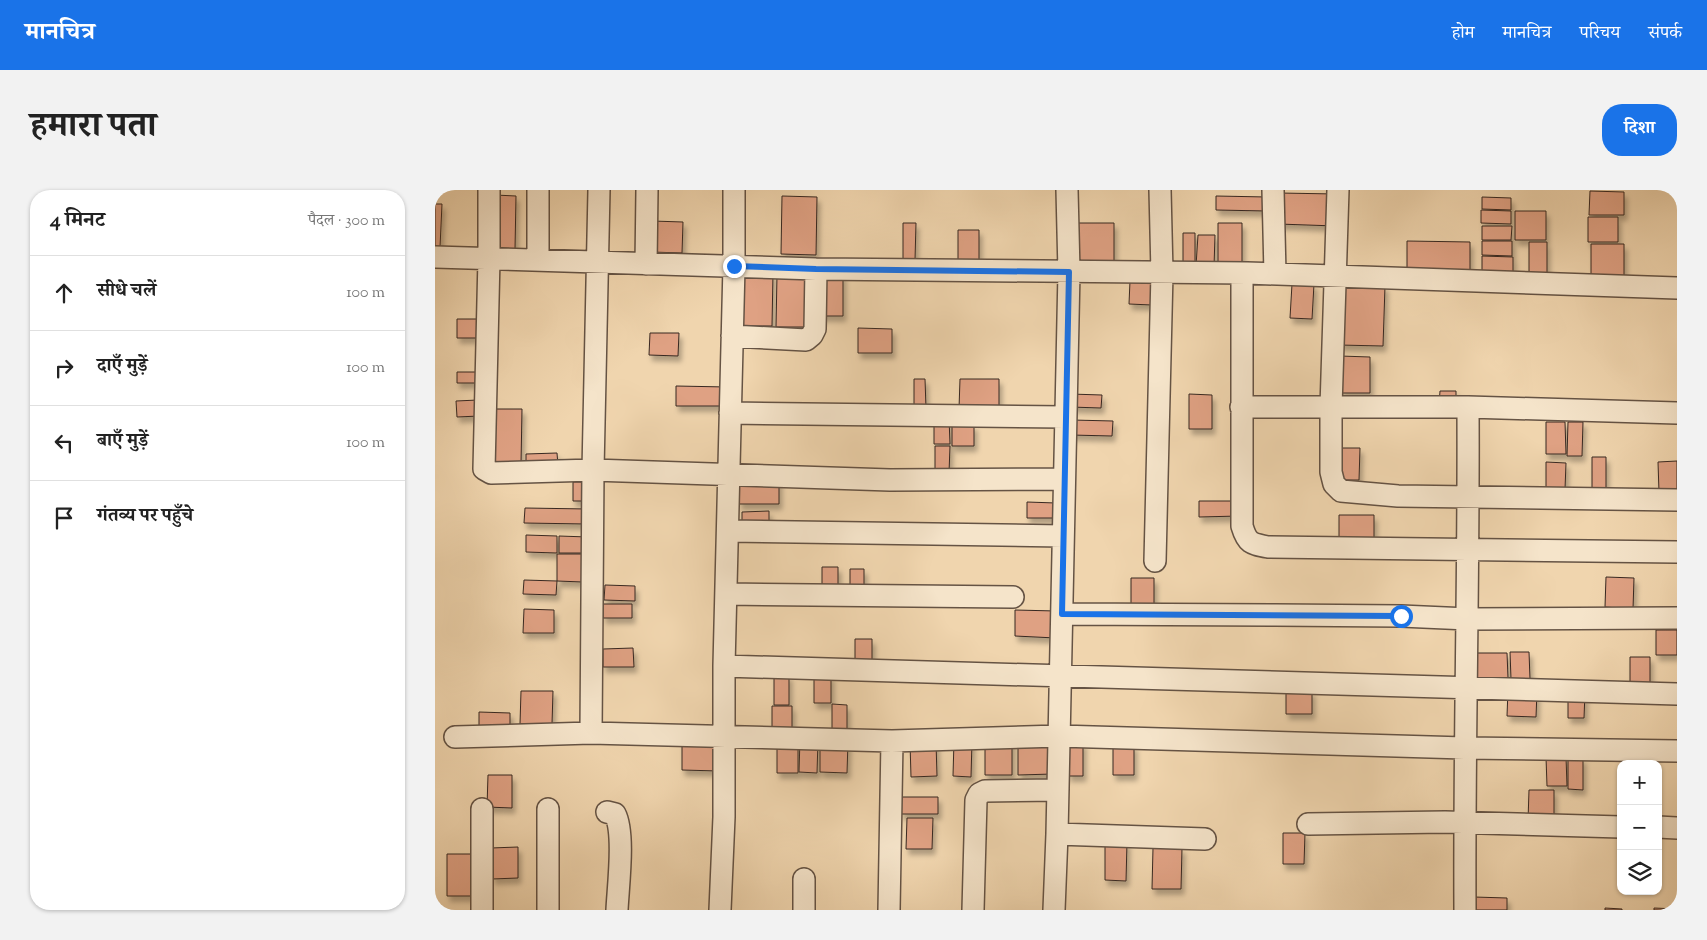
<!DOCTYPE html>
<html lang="hi">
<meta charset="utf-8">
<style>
body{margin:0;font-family:"Sorts Mill Goudy","Noto Serif Devanagari",serif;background:#f2f2f2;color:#222}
.controls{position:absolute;right:15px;bottom:15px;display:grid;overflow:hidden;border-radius:10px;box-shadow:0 1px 4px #0004}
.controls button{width:45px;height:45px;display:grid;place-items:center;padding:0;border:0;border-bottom:1px solid #e0e0e0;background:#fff;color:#222;font:25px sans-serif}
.stop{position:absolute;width:15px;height:15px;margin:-11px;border:4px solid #1a73e8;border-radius:50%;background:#fff}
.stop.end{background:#1a73e8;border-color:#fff;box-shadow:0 1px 5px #0008}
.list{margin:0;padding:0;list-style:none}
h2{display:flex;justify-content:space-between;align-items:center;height:65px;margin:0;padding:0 20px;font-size:21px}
h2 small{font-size:16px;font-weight:400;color:#767676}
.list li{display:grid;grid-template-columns:32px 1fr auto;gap:15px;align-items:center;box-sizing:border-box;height:75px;padding:0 20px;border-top:1px solid #e0e0e0}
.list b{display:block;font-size:19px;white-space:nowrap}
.list em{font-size:16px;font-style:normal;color:#767676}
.icon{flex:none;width:28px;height:28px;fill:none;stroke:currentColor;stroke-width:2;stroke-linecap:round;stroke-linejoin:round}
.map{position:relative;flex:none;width:1242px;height:720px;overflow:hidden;border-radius:20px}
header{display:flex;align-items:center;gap:30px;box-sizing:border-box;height:70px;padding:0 25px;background:#1a73e8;color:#fff}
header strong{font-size:24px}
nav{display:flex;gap:28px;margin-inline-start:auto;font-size:18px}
.intro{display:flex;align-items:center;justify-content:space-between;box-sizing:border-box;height:120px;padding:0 30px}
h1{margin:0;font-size:35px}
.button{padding:12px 22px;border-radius:20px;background:#1a73e8;color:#fff;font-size:18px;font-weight:700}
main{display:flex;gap:30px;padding:0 30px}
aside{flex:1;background:#fff;border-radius:20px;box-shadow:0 1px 4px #0004}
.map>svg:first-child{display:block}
.building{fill:#dfa183;stroke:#372821;filter:url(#shadow)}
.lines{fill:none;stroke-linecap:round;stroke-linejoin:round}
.minor-casing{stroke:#655344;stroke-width:24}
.minor{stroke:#f5e4ca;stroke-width:21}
.route{stroke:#1a73e8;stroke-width:6}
</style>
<header>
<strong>मानचित्र</strong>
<nav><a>होम</a><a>मानचित्र</a><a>परिचय</a><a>संपर्क</a></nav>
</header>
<div class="intro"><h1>हमारा पता</h1><a class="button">दिशा</a></div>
<main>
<aside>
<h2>4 मिनट<small>पैदल · 300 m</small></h2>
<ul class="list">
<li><svg class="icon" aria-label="ahead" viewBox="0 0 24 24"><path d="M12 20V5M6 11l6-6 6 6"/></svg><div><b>सीधे चलें</b></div><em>100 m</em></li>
<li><svg class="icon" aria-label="right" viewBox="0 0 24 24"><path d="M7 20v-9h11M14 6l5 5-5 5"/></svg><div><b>दाएँ मुड़ें</b></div><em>100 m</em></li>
<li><svg class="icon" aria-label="left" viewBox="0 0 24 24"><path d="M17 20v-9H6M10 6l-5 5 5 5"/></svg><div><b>बाएँ मुड़ें</b></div><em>100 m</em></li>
<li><svg class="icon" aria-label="arrive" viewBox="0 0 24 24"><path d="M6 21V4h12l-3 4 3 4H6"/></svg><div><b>गंतव्य पर पहुँचे</b></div></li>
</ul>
</aside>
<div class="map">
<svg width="1242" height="720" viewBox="0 0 1242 720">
<defs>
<filter id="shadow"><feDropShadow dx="3" dy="5.5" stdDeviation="2.5" flood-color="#0004"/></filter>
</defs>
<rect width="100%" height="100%" fill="#f0d5ae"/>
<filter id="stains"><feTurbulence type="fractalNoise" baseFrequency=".004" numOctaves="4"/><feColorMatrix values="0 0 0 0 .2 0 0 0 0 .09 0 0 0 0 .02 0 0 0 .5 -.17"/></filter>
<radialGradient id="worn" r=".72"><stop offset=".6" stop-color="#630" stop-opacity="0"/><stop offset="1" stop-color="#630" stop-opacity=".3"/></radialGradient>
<!-- building -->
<path class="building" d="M 1155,1 L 1189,2 L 1189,25 L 1154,25 Z
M 844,3 L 901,4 L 901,36 L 843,34 Z
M 60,5 L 81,6 L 80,59 L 59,58 Z
M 347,6 L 382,7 L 381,65 L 346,64 Z
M 781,6 L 832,7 L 832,21 L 781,20 Z
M 1047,7 L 1076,8 L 1076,20 L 1047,19 Z
M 0,14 L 7,14 L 5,57 L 0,56 Z
M 1046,20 L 1076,21 L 1076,34 L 1046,33 Z
M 1080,21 L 1111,21 L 1111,50 L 1080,50 Z
M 1153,27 L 1183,27 L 1183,52 L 1153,52 Z
M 217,31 L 248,32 L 247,63 L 216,62 Z
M 468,33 L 481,33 L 480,70 L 468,70 Z
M 642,33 L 679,33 L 679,74 L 642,74 Z
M 783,33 L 807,33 L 807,77 L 783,77 Z
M 1047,36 L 1077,36 L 1076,50 L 1047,50 Z
M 523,40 L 544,40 L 544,71 L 523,71 Z
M 748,43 L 760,43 L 760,77 L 748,77 Z
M 763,45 L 780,45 L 779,77 L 761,76 Z
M 972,51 L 1035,52 L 1035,83 L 972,82 Z
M 1047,51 L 1077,51 L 1077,66 L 1047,65 Z
M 1094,52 L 1112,52 L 1112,83 L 1094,83 Z
M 1156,54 L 1189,54 L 1189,90 L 1156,90 Z
M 1047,66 L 1078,67 L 1078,83 L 1047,83 Z
M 301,83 L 338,83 L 337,136 L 301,136 Z
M 384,84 L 408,84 L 408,126 L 384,126 Z
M 342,85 L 377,85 L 376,137 L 341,137 Z
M 695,91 L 718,92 L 717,115 L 694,114 Z
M 857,94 L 879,94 L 877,129 L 855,128 Z
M 906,95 L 950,96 L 948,156 L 904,155 Z
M 22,129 L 45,129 L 45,148 L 22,148 Z
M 423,138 L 457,139 L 457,163 L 423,163 Z
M 215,143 L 244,143 L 243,166 L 214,165 Z
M 905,166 L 935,167 L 935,203 L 905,203 Z
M 22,182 L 47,182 L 47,193 L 22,193 Z
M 479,189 L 490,189 L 491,218 L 479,218 Z
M 525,189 L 564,189 L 564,219 L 524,219 Z
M 241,196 L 292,197 L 292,216 L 241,216 Z
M 1005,201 L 1021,201 L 1021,216 L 1004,215 Z
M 635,204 L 667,205 L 666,218 L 635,217 Z
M 754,204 L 777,205 L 777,239 L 754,239 Z
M 43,210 L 44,226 L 22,227 L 21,211 Z
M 54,219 L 87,219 L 86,274 L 53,274 Z
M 514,228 L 515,254 L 499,254 L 499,229 Z
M 637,230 L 678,231 L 677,246 L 636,245 Z
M 1111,232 L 1130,232 L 1131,264 L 1111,264 Z
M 1133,232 L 1148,232 L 1147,266 L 1132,266 Z
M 517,235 L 539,235 L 539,256 L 517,256 Z
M 500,256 L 515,256 L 514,283 L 500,283 Z
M 907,258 L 925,258 L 924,290 L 906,290 Z
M 122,263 L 123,276 L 91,277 L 91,264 Z
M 1157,267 L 1171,267 L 1171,298 L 1157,298 Z
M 1242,271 L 1242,301 L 1224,302 L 1223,272 Z
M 1111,272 L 1131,273 L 1130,299 L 1111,299 Z
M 304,287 L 344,287 L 344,314 L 304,314 Z
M 138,292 L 156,292 L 156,311 L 138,311 Z
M 764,311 L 804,311 L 804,326 L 764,327 Z
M 592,312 L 621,313 L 620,328 L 592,328 Z
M 90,318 L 153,319 L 152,334 L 89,333 Z
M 334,321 L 334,338 L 307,339 L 307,322 Z
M 904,325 L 939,325 L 939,349 L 904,350 Z
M 91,345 L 122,346 L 122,363 L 91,362 Z
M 124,346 L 153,347 L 153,363 L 124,363 Z
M 122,364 L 149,364 L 148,392 L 122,391 Z
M 387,377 L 403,377 L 403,404 L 387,403 Z
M 415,379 L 429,379 L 429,404 L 415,404 Z
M 1171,387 L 1199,388 L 1198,419 L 1170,417 Z
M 696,388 L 719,388 L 719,419 L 696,419 Z
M 89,390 L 122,391 L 121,405 L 88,404 Z
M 170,395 L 200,396 L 200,411 L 169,410 Z
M 168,414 L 197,414 L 197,428 L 168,428 Z
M 89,419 L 119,420 L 119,443 L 88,443 Z
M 580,420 L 621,421 L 621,448 L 580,446 Z
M 1221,440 L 1242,440 L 1242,465 L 1221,465 Z
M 420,449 L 437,449 L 437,475 L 420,475 Z
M 198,458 L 199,477 L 168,477 L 168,459 Z
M 1075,462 L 1094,462 L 1095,489 L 1076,489 Z
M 1036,463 L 1072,463 L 1073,488 L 1037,488 Z
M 1195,467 L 1215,467 L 1215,493 L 1195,492 Z
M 339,485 L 354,485 L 354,515 L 339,515 Z
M 379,485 L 396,485 L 396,513 L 379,513 Z
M 851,500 L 877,501 L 877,524 L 851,524 Z
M 1073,500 L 1102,501 L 1101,527 L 1072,526 Z
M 86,501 L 118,501 L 117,534 L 85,534 Z
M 1133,502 L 1150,502 L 1149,528 L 1133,528 Z
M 397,514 L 412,515 L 412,545 L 397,544 Z
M 337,516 L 357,516 L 357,541 L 337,541 Z
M 44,522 L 75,523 L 75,538 L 44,538 Z
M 247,546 L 285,546 L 284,581 L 247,580 Z
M 342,549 L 363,549 L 363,583 L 342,583 Z
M 365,549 L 383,550 L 382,583 L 364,582 Z
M 550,550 L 577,550 L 577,585 L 550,585 Z
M 385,551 L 413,551 L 412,583 L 385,582 Z
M 519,551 L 537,551 L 536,587 L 518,586 Z
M 475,552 L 501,552 L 502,586 L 476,587 Z
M 583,552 L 617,552 L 618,584 L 583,585 Z
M 632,552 L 648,552 L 648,586 L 633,586 Z
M 678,555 L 699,555 L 699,585 L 678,585 Z
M 1111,567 L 1131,567 L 1132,596 L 1112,596 Z
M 1133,567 L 1148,568 L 1148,600 L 1133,599 Z
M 53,585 L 77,585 L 77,618 L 52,617 Z
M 1094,600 L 1119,600 L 1119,632 L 1093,631 Z
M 466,607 L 503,607 L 503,624 L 466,624 Z
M 472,628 L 498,628 L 497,659 L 471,659 Z
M 848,643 L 870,643 L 869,674 L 848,674 Z
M 670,651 L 692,652 L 691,691 L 670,690 Z
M 83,657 L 83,688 L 57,689 L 56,658 Z
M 718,658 L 747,658 L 746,699 L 717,699 Z
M 12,664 L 44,664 L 44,706 L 12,706 Z
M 1039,707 L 1072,708 L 1072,720 L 1039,720 Z
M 1170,718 L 1187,719 L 1187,720 L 1170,720 Z
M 1219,718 L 1242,719 L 1242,720 L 1219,720 Z"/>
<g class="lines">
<defs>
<path id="minor" d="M 54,0 L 54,68 L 49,279 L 56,283 L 158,280 L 455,290 L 629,289
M 838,0 L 840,84
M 903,0 L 896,217 L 896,282 L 899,294 L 906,301 L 963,306 L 1242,310
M 0,67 L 381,79 L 812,83 L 1242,98
M 103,70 L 103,0
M 211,74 L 212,0
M 807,83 L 807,336 C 812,353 816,354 833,357 L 1242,362
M 297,146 L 371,150 L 377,145 L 380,139 L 381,79
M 806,217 L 1033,217 L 1242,223
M 295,223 L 630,227
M 293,341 L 628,346
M 720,371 L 727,83 L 725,0
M 291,404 L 578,407
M 627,424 L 840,425 L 966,426 L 1033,429 L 1242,428
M 289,476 L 1242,504
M 156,543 L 158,280 L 164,0
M 20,547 L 156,543 L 457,551 L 624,546 L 1029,558 L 1242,561
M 47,619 L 47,720
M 172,622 L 180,624 C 190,643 183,697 182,720
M 873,634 L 1010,632 L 1186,637
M 1223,637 L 1242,638
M 622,644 L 770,649
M 369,689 L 369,720
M 113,720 L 113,619
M 285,720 L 289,627 L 289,476 L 299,76 L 299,0
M 454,720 L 457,551
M 538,720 L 541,610 L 544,604 L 550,601 L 623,600
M 619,720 L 622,644 L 634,82 L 632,0
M 1030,720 C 1029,552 1034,385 1033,217"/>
</defs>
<!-- minor casing -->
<use href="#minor" class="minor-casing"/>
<!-- minor -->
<use href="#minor" class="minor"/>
</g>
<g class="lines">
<!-- route -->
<path class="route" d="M 299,76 L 381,79 L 634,82 L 627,424 L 966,426"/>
</g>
<rect width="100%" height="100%" filter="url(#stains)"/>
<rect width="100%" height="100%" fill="url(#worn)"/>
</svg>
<div class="controls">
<button>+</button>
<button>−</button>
<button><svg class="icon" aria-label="layers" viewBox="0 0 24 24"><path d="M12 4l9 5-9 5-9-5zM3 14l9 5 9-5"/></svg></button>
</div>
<div class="stop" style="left:966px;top:426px"></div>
<div class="stop end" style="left:299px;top:76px"></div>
</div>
</main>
